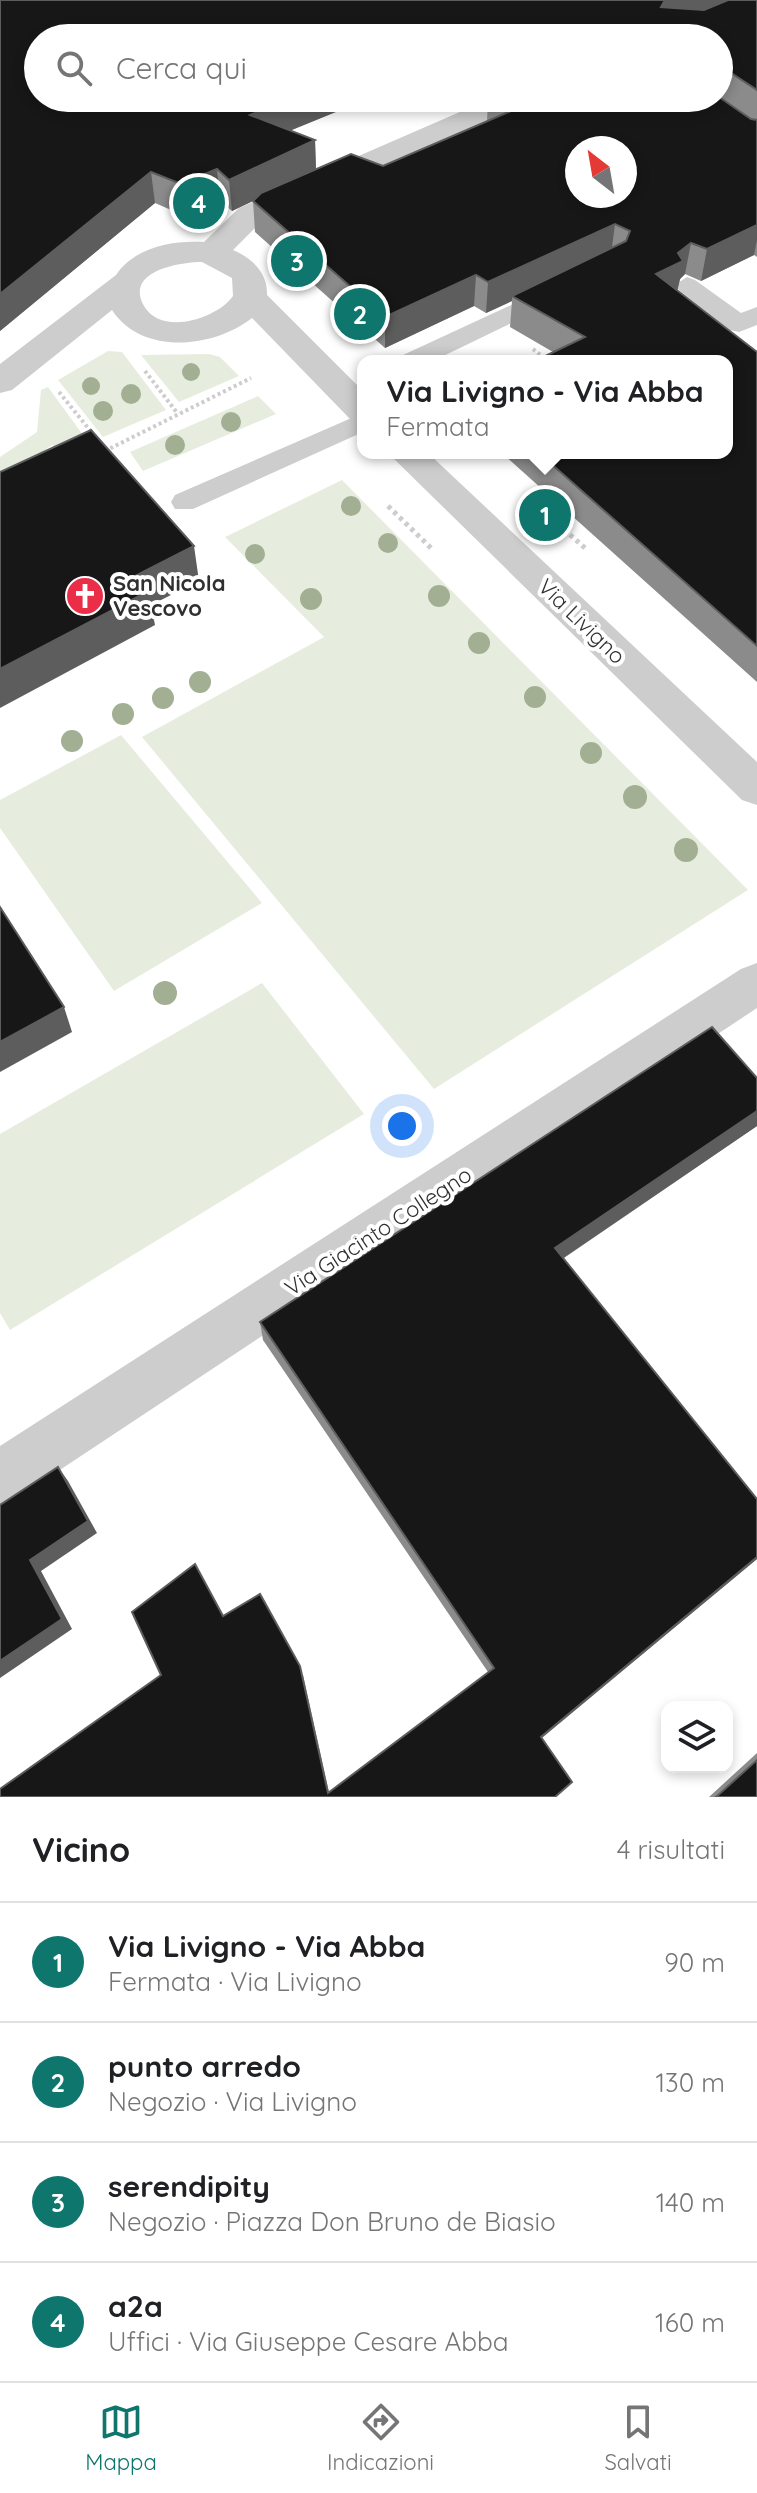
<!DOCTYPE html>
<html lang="it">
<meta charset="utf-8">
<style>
body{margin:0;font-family:Quicksand,sans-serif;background:#f2f2f2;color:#202124}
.controls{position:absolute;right:24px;bottom:24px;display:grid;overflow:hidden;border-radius:16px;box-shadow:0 4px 12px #0003}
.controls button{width:72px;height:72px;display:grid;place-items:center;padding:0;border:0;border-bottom:2px solid #e0e0e0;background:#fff;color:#202124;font:40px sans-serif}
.compass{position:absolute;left:565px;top:136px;width:72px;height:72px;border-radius:50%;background:#fff;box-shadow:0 4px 12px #0003;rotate:329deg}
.you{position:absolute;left:402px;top:1126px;width:28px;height:28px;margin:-20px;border:6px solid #fff;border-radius:50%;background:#1a73e8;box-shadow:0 0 0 12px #1a73e833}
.badge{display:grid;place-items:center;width:52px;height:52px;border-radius:50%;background:#0f766e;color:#fff;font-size:26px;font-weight:700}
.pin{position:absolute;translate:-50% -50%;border:4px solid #fff;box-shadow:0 2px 8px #0006}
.popup{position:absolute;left:357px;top:355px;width:376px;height:104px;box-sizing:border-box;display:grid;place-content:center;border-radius:16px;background:#fff;filter:drop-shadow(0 2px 6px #0005);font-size:26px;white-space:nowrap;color:#757577}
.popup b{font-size:30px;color:#202124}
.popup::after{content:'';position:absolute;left:50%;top:100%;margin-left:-16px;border:16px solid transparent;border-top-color:#fff}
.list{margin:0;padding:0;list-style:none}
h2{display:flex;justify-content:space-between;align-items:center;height:104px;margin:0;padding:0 32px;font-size:34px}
h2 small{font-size:26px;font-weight:400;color:#757577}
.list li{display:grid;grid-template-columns:52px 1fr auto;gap:24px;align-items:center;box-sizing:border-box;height:120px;padding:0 32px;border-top:2px solid #e0e0e0}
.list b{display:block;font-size:30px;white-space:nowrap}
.list p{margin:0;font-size:26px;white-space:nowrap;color:#757577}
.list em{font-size:26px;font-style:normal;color:#757577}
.icon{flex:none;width:44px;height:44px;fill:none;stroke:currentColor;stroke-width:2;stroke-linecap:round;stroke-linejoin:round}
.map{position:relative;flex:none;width:757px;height:1797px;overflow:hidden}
.search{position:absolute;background:#fff;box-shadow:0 4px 12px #0003;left:24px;right:24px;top:24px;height:88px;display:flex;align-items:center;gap:20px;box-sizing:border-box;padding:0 28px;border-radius:44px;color:#757577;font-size:30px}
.sheet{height:584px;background:#fff}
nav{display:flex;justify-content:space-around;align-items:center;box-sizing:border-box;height:112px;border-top:2px solid #e0e0e0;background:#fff;font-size:22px;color:#757577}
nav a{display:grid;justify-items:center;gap:4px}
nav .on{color:#0f766e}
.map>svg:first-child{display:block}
.green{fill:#e7edde}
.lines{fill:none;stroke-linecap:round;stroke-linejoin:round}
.path-far1{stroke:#cdcdcd;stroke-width:4;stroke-dasharray:3 3;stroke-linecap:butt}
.path{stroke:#cdcdcd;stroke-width:5;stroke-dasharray:4 4;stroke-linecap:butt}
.service{fill:#cdcdcd;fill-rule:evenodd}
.minor{fill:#cdcdcd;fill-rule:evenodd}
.tree{fill:#a2af93}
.wall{fill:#8b8b8b;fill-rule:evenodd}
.shaded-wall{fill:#5d5d5d}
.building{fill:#171717;stroke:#5d5d5d;stroke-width:2;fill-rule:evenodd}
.labels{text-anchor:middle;stroke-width:8;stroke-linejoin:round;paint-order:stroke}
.poi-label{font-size:22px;font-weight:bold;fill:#303030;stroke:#fff;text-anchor:start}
.street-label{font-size:22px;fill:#303030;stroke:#fff}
</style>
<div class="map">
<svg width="757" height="1797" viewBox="0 0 757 1797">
<rect width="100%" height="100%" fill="#fff"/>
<!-- green -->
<path class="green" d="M 108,351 L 122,352 L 166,410 L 103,437 L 58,380 Z
M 209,354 L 220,357 L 239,376 L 179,402 L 141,355 Z
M 48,387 L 89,443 L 69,454 L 52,445 L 0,484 L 0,457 L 37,432 L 41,390 Z
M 258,396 L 276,414 L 143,471 L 130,452 Z
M 342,480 L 748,890 L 434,1089 L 142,737 L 324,637 L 225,537 Z
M 121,735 L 262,903 L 114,991 L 0,828 L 0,800 Z
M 262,983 L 364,1114 L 10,1330 L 0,1313 L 0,1134 Z"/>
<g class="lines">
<!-- path-far1 -->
<path class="path-far1" d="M 533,349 L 548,361
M 145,371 L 178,414
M 59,392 L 93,434
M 105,451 L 251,378"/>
<!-- path -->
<path class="path" d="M 534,503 L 585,548
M 388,506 L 431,548"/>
<!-- service -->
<path class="service" d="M 687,277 L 695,280 L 741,313 L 757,307 L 757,325 L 739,332 L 730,330 L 679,290 L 675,285 Z
M 550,287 L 559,290 L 562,295 L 559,300 L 433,361 L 400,361 L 403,355 Z
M 363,413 L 363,432 L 193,509 L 175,509 L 171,502 L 175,495 Z"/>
<!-- minor -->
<path class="minor" d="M 492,98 L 532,98 L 527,104 L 261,222 L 233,250 C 252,258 268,273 267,295 L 363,391 L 363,424 L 351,420 L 252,318 C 214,348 142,356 112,310 L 12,390 L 0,393 L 0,364 L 116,275 C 135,247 172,240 204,242 L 239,208 ZM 202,262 L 232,278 L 233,296 C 218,318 162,337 144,306 C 124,271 180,262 202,262 Z
M 388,453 L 428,453 L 757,762 L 757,805 L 742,800 Z
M 757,963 L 757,1008 L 19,1497 L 0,1505 L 0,1446 L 741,969 Z"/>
</g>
<!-- trees -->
<g class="tree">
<circle cx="191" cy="372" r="9"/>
<circle cx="91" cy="386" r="9"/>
<circle cx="131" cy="394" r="10"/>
<circle cx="103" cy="411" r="10"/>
<circle cx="231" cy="422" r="10"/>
<circle cx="175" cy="445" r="10"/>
<circle cx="351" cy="506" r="10"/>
<circle cx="388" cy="543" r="10"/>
<circle cx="255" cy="554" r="10"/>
<circle cx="439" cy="596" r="11"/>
<circle cx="311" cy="599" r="11"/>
<circle cx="479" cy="643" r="11"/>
<circle cx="200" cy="682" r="11"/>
<circle cx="535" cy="697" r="11"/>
<circle cx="163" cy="698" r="11"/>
<circle cx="123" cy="714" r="11"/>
<circle cx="72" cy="741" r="11"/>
<circle cx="591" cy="753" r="11"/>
<circle cx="635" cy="797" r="12"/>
<circle cx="686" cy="850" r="12"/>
<circle cx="165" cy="993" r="12"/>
</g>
<!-- wall -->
<path class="wall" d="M 0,0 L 757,0 L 757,257 L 754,255 L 701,281 L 685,274 L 680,279 L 677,291 L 757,352 L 757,682 L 502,453 L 727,453 L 727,361 L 535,361 L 553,352 L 510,327 L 512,301 L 486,313 L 474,306 L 385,348 L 255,232 L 253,201 L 232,211 L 220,201 L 185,216 L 155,203 L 0,331 ZM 38,38 L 719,38 L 719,98 L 488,98 L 487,122 L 383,166 L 351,154 L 316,169 L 315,140 L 291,130 L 370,98 L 38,98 ZM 577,148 L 625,148 L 625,196 L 577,196 Z
M 451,98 L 485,98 L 463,107 Z
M 757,1078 L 757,1126 L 564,1258 L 757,1559 L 542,1738 L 555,1797 L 0,1797 L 161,1675 L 223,1616 L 303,1675 L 329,1792 L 488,1672 L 263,1340 L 260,1322 Z
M 757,1753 L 757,1797 L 709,1797 Z"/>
<!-- shaded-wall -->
<path class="shaded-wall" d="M 665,0 L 735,0 L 662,29 L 661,7 Z
M 292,98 L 370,98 L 253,146 L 250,115 Z
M 463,98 L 485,98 L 463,107 Z
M 315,140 L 316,171 L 232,211 L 229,180 Z
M 217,169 L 220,201 L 185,216 L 181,184 Z
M 151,172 L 155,203 L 0,331 L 0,294 Z
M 615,224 L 611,255 L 512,296 L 512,301 L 486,313 L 488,282 Z
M 757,225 L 757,240 L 754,255 L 701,281 L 707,249 Z
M 691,243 L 685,274 L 680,279 L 677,292 L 656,274 L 678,253 Z
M 476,275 L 474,306 L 385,348 L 385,317 Z
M 194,546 L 199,581 L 151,605 L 155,625 L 0,708 L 0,669 L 135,576 Z
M 64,1007 L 72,1032 L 0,1072 L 0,1042 Z
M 757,1111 L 757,1126 L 550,1267 L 555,1248 Z
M 58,1467 L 68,1481 L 97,1533 L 41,1571 L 72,1629 L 0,1678 L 0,1661 Z
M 757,1557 L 757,1559 L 535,1743 L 541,1737 Z"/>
<!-- building -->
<path class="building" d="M 0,0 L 665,0 L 661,7 L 704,10 L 728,0 L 757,0 L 757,90 L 719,65 L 719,38 L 38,38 L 38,98 L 292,98 L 250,115 L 315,140 L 229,180 L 217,169 L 181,184 L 151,172 L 0,294 Z
M 719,97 L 751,119 L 757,120 L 757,225 L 707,249 L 691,243 L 678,253 L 683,261 L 656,274 L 757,352 L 757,646 L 539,453 L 727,453 L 727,361 L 535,361 L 585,337 L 512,296 L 626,241 L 630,231 L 615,224 L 488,282 L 476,275 L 385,317 L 253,201 L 261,193 L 351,154 L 383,166 L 511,111 L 494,98 ZM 577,148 L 625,148 L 625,196 L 577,196 Z
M 91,430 L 194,546 L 135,576 L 149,591 L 0,669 L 0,472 Z
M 0,907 L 64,1007 L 0,1042 Z
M 712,1027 L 757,1078 L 757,1111 L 555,1248 L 757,1499 L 757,1557 L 541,1737 L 572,1782 L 555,1797 L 0,1797 L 0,1789 L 161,1675 L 132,1612 L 195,1564 L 223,1616 L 260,1594 L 300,1666 L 328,1793 L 494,1668 L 260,1322 Z
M 58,1467 L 88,1521 L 30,1560 L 62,1619 L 0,1661 L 0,1505 Z
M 757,1760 L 757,1797 L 716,1797 Z"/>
<!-- icons -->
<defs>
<symbol id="church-disc" viewBox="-11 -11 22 22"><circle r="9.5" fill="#ea2e48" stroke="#fff"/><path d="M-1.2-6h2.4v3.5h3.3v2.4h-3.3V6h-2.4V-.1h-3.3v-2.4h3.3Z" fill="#fff"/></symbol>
</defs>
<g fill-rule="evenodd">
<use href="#church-disc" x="63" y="574" width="44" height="44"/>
</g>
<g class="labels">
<!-- poi labels -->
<g class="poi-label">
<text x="113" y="591">San Nicola<tspan x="113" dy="25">Vescovo</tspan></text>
</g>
<!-- street labels -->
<g class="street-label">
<text transform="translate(582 621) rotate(44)" y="8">Via Livigno</text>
<text transform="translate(378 1231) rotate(-33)" y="8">Via Giacinto Collegno</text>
</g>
</g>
</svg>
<div class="controls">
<button><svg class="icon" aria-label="layers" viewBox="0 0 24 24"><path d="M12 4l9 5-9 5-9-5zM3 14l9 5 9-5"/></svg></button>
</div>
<svg class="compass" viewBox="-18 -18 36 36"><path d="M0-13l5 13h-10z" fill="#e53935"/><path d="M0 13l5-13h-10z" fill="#757577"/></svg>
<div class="you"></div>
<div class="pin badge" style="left:545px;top:515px">1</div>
<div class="popup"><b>Via Livigno - Via Abba</b>Fermata</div>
<div class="pin badge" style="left:360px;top:314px">2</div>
<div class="pin badge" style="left:297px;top:261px">3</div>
<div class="pin badge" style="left:199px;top:203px">4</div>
<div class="search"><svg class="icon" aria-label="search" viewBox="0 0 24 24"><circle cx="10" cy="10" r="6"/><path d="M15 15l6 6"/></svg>Cerca qui</div>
</div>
<section class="sheet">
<h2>Vicino<small>4 risultati</small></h2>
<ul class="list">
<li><span class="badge">1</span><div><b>Via Livigno - Via Abba</b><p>Fermata · Via Livigno</p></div><em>90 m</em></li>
<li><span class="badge">2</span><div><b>punto arredo</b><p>Negozio · Via Livigno</p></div><em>130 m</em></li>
<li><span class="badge">3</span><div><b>serendipity</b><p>Negozio · Piazza Don Bruno de Biasio</p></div><em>140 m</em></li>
<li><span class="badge">4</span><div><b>a2a</b><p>Uffici · Via Giuseppe Cesare Abba</p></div><em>160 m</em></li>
</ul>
</section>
<nav>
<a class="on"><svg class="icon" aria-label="map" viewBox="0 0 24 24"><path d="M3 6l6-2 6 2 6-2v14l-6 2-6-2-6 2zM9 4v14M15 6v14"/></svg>Mappa</a>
<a><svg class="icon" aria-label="directions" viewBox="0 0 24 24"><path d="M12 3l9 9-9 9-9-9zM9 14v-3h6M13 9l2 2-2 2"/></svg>Indicazioni</a>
<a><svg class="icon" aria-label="saved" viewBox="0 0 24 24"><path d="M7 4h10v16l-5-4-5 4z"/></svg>Salvati</a>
</nav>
